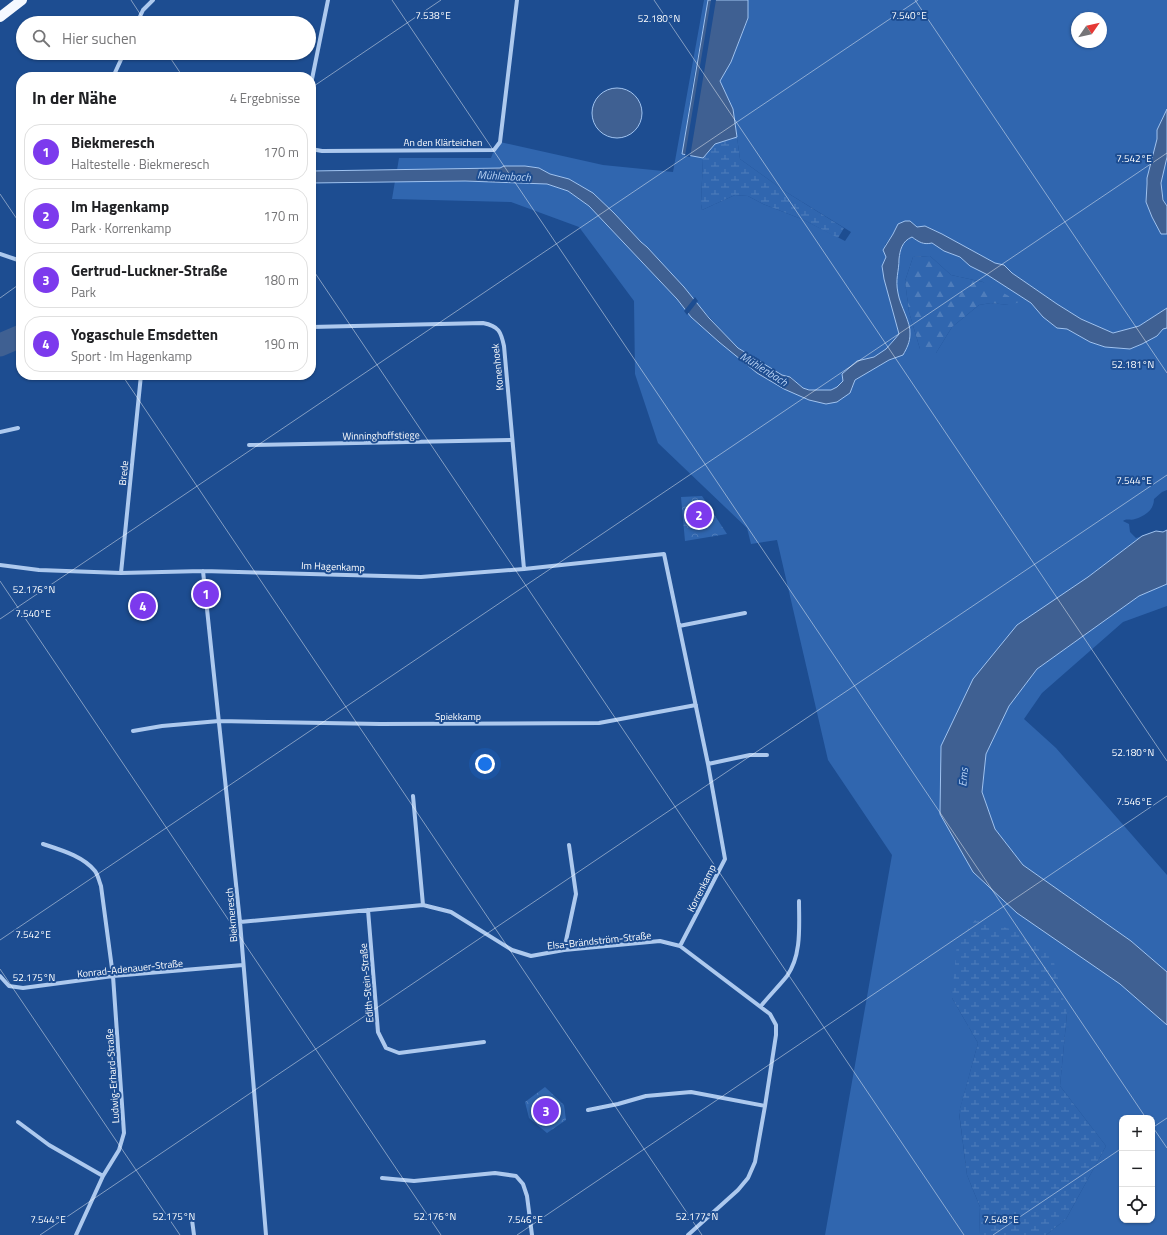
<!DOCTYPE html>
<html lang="de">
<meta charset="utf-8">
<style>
body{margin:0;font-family:"Titillium Web",sans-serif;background:#f6f6f6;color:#202124}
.controls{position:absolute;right:12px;bottom:12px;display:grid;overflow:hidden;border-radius:8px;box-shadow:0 1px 3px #0004}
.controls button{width:36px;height:36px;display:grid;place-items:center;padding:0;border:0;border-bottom:1px solid #e0e0e0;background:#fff;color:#202124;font:20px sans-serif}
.compass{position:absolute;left:1071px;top:12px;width:36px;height:36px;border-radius:50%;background:#fff;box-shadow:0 1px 3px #0004;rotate:56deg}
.you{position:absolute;left:485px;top:764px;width:14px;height:14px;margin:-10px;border:3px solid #fff;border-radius:50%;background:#1a73e8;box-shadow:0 0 0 6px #1a73e833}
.badge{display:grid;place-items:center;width:26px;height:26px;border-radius:50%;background:#7c3aed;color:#fff;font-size:13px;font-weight:700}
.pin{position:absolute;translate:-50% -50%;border:2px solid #fff;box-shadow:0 1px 4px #0006}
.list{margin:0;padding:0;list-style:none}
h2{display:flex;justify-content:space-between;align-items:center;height:52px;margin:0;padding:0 16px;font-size:17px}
h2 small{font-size:13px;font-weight:400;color:#757577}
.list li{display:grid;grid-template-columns:26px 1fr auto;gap:12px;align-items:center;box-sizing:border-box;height:56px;margin:0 8px 8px;padding:0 8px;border:1px solid #e0e0e0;border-radius:16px}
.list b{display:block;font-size:15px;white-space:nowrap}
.list p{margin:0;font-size:13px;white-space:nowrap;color:#757577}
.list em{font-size:13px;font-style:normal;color:#757577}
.icon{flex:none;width:22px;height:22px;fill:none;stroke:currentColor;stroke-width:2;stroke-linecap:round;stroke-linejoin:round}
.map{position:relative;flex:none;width:1167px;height:1235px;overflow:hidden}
.search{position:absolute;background:#fff;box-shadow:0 1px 3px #0004;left:16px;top:16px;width:300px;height:44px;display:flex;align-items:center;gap:10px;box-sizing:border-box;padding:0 14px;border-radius:22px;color:#757577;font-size:15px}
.panel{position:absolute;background:#fff;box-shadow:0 1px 3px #0004;left:16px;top:72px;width:300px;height:308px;border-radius:16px}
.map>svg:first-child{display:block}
.green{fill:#3066af;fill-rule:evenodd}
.forest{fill:url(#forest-firs)}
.wetland{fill:url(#wetland-marsh)}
.park{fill:url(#park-crowns)}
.water{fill:#3f6092;stroke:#a0c3f0}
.pier{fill:#1d4d91}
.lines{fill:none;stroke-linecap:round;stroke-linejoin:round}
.river{stroke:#3f6092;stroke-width:23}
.minor{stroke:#adc9ee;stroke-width:4}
.primary{stroke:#f4f8ff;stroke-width:10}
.ticks{fill:none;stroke:#fff;stroke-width:1;stroke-opacity:0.45}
.labels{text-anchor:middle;stroke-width:4;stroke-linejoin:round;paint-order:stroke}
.street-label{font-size:10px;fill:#fff;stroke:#1d4d91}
.water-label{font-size:11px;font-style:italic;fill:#b9d3f5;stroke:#1d4d91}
.ticks-label{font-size:10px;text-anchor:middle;fill:#fff;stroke:#1d4d91;stroke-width:4;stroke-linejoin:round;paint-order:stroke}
</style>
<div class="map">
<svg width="1167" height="1235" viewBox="0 0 1167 1235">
<defs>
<pattern id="forest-firs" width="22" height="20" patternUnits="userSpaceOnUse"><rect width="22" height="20" fill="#3066af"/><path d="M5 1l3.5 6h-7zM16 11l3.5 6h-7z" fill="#4f7dbb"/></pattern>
<pattern id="wetland-marsh" width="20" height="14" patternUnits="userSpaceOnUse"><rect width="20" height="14" fill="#3066af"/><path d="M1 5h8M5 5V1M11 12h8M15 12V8" fill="none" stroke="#4f7dbb"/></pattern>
<pattern id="park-crowns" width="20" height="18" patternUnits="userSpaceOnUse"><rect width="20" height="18" fill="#3066af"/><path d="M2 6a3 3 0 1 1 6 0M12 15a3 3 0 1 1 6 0" fill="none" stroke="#4f7dbb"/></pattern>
</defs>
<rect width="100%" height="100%" fill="#1d4d91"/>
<!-- green -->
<path class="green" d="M 704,0 L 708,0 L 694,77 L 682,154 L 703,158 L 701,204 L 702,210 L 735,195 L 748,196 L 763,204 L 804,220 L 845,241 L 851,232 L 786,192 L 740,159 L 733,109 L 720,81 L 731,62 L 748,19 L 748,0 L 1167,0 L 1167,109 L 1157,130 L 1157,139 L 1147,178 L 1146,202 L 1152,217 L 1161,234 L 1167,234 L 1167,308 L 1139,326 L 1113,333 L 1081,319 L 1057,304 L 1012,273 L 1004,265 L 995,263 L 942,234 L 926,226 L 917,227 L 910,221 L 898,224 L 893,234 L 885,245 L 886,257 L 882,266 L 884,279 L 899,334 L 894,340 L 886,349 L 874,357 L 857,361 L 843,374 L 843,381 L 838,387 L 832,390 L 822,391 L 809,390 L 803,388 L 791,377 L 782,375 L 738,348 L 730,340 L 700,307 L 684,287 L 647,247 L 641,242 L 614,213 L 593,193 L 569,179 L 550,174 L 539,168 L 504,166 L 500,168 L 397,170 L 399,158 L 491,158 L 494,150 L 500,142 L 603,165 L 673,172 ZM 1077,18 L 1101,18 L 1101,42 L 1077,42 Z
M 1167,157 L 1167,206 C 1159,193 1160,171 1167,157 Z
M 395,181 L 465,181 L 547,184 L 568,191 L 589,206 L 677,299 L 691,317 L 719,342 L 809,400 L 852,389 L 855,380 L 889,360 L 893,359 L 910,327 C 903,312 896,296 896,279 C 896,272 899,266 899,260 C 900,250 902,241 912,237 C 919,242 923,245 932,243 L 944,251 L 960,257 L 970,266 L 986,274 L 1031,303 L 1043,317 L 1057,328 L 1067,329 L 1090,342 L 1105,347 L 1130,349 L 1142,344 L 1157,336 L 1163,328 L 1167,328 L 1167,490 L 1162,492 L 1154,499 C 1154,510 1145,516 1135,519 C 1131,521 1127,518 1123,521 L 1129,524 L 1130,532 L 1136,538 L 1142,536 L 1088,577 L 941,746 L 940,813 L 973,872 L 1120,984 L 1167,1025 L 1167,1235 L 1046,1235 L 1066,1219 L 1106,1146 L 1060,1086 L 1067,1013 L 952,998 L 978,1043 L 959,1113 L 967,1175 L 980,1207 L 979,1235 L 825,1235 L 892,855 L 828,760 L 777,540 L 751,544 L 747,528 L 658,443 L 635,374 L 634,301 L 579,227 L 511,202 L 392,199 ZM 930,256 L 951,275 L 983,282 L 1009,305 L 991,303 L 979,305 L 952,327 L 936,353 L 920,353 L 920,349 L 909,312 L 905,281 L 913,257 ZM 1122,1118 L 1152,1118 L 1152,1220 L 1122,1220 Z
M 1167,584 L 1167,606 L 1123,622 L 1042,693 L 1024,719 L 1056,748 L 1167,875 L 1167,972 L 1131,941 L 1023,865 L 995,829 L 982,792 L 986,754 L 1009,705 L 1037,669 L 1139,596 Z"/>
<!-- forest -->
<path class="forest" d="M 930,256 L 951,275 L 983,282 L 1020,302 L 1009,305 L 991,303 L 979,305 L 952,327 L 936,353 L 920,354 L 920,349 L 909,312 L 905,281 L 913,257 Z"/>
<!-- wetland -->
<path class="wetland" d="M 737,137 L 740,159 L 786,192 L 844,228 L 838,238 L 804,220 L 763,204 L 748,196 L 735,195 L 702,210 L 701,204 L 703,158 L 715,144 Z
M 975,920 L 1015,930 L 1052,955 L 1067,1013 L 1060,1086 L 1106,1146 L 1066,1219 L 1046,1235 L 979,1235 L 980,1207 L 967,1175 L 959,1112 L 978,1043 L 952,998 L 957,943 Z"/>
<!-- park -->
<path class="park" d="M 702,496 L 727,534 L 685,541 L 681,497 Z
M 545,1087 L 564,1105 L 566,1120 L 547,1133 L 529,1118 L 525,1102 Z"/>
<!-- water -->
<path class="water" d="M 708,0 L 748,0 L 748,18 L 731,62 L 720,81 L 733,109 L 737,137 L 715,144 L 703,158 L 682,154 Z
M592 113a25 25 0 1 1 50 0a25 25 0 1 1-50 0Z
M 1167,109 L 1167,157 L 1161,183 L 1163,200 L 1167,206 L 1167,234 L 1161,234 L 1152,217 L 1146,202 L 1147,184 L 1147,178 L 1157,139 L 1157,130 Z
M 504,166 L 525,166 L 539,168 L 550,174 L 569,179 L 593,193 L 614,213 L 641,242 L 647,247 L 684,287 L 709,318 L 738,348 L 782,375 L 790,377 L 803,388 L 809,390 L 831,390 L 837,387 L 843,381 L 842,374 L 857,361 L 874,357 L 886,349 L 894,340 L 899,334 L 884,279 L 882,266 L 886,257 L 883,250 L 893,234 L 898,224 L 905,221 L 910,221 L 917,227 L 925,226 L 942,234 L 995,263 L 1004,265 L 1012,273 L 1057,304 L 1081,319 L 1113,333 L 1139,326 L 1167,308 L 1167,328 L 1163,329 L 1157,336 L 1142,344 L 1130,349 L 1105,347 L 1090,342 L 1067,329 L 1057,328 L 1043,317 L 1031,303 L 986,274 L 970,266 L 960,257 L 944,251 L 932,243 C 923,245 919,242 912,237 C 902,241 900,250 899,259 C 899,272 895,279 898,293 C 900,306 911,322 910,334 C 910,342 907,348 903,355 L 889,360 L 855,380 L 850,393 L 837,402 L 826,404 L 809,400 L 784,389 L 757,373 L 719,342 L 691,317 L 677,299 L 589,206 L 568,191 L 547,184 L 465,181 L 311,183 L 311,171 L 500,168 Z
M 1167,530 L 1167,584 L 1139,596 L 1037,669 L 1009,706 L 986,754 L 982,792 L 995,829 L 1023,865 L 1131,941 L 1167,972 L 1167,1025 L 1120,984 L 1017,913 L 973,872 L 940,814 L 941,746 L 973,679 L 1017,625 L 1088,577 L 1142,536 L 1156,531 L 1163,532 Z"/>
<!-- pier -->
<path class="pier" d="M 711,0 L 716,0 L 690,157 L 685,156 Z
M 695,297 L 698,301 L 687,315 L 684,311 Z"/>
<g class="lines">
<!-- river -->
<path class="river" d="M 0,345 L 21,336"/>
<!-- minor -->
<path class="minor" d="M 137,23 L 143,10 L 153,0
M 113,77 L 124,53
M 311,84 L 328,0
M 311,149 L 322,151 L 494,150 L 500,142 L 517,0
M 0,254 L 21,261
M 311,327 L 483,323 C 499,326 501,332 504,346 L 524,569
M 0,432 L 18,428
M 249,445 L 512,440
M 0,565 L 39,570 L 121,573 L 203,571 L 421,577 L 524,569 L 664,554 L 708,764 L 725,859 L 680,946
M 203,571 L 240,922 L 266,1235
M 121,573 L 141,375
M 679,626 L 745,613
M 133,731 L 162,726 L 219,721 L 380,724 L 599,723 L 696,705
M 708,764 L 750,755 L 767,755
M 413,796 L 423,905
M 43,844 C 61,850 83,856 95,871 C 98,875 99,881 101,886 L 113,976 L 124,1133 L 119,1150 L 103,1176 L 76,1235
M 368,910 L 378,1032 L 386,1048 L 399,1053 L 484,1042
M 240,922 L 423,905 L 451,912 L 512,950 L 531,956 L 564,950 L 660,941 L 680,946 L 770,1014 L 776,1025 L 776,1035 L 765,1106 L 755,1162 L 748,1178 L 738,1190 L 688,1235
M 564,950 L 576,894 L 569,845
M 0,976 L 9,986 L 23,988 L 113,976 L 243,965
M 761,1006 C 769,996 779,986 787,976 C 802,955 799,925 799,901
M 588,1110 L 618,1104 L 646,1096 L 691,1092 L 765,1106
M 18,1122 L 49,1145 L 103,1176
M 382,1178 L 414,1181 L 495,1173 L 516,1176 L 523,1184 L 527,1196 L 532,1235
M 192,1220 L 194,1235"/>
<!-- primary -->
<path class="primary" d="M 0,17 L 22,0"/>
</g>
<!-- ticks -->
<path class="ticks" d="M 131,0 L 146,23M 392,0 L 1146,1118M 654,0 L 1167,761M 915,0 L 1167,373M 167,53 L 183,77M 311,88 L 441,0M 0,194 L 21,225M 311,267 L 964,1235M 0,298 L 21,283M 122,375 L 702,1235M 0,581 L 441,1235M 0,619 L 918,0M 0,940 L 1167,153M 0,969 L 180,1235M 1152,1126 L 1167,1148M 1152,1128 L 1167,1118M 40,1235 L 1167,475M 517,1235 L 1167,796M 993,1235 L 1122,1148"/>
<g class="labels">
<!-- street labels -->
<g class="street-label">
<text x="443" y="146">An den Klärteichen</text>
<text transform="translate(497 367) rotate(-96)" y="4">Konenhoek</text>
<text transform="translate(381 435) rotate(-1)" y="4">Winninghoffstiege</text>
<text transform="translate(123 473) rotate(-84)" y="4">Brede</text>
<text transform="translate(333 566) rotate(2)" y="4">Im Hagenkamp</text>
<text x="458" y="720">Spiekkamp</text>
<text transform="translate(701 888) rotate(-63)" y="4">Korrenkamp</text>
<text transform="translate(231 915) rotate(-95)" y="4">Biekmeresch</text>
<text transform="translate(599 940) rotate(-6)" y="4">Elsa-Brändström-Straße</text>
<text transform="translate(130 968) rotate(-6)" y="4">Konrad-Adenauer-Straße</text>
<text transform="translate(366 983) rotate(-95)" y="4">Edith-Stein-Straße</text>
<text transform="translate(112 1076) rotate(-94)" y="4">Ludwig-Erhard-Straße</text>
</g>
<!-- water labels -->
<g class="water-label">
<text transform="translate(504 176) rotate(3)" y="4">Mühlenbach</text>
<text transform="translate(764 369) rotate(32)" y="4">Mühlenbach</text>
<text transform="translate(963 777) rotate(-85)" y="4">Ems</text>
</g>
</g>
<g class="ticks-label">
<text x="433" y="19">7.538°E</text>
<text x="909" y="19">7.540°E</text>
<text x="659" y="22">52.180°N</text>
<text x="1134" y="162">7.542°E</text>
<text x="1133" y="368">52.181°N</text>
<text x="1134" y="484">7.544°E</text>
<text x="34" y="593">52.176°N</text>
<text x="33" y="617">7.540°E</text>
<text x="1133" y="756">52.180°N</text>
<text x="1134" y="805">7.546°E</text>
<text x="33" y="938">7.542°E</text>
<text x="34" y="981">52.175°N</text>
<text x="174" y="1220">52.175°N</text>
<text x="435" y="1220">52.176°N</text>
<text x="697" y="1220">52.177°N</text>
<text x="48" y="1223">7.544°E</text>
<text x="525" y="1223">7.546°E</text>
<text x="1001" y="1223">7.548°E</text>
</g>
</svg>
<div class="controls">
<button>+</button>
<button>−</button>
<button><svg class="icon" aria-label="locate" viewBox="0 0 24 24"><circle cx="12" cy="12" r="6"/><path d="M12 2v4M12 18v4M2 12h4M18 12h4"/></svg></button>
</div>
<svg class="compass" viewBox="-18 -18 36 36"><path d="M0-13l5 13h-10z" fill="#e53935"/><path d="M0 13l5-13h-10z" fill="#757577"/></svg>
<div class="you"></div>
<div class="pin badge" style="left:206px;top:594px">1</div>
<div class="pin badge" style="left:699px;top:515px">2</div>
<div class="pin badge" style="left:546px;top:1111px">3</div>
<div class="pin badge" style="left:143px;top:606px">4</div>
<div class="search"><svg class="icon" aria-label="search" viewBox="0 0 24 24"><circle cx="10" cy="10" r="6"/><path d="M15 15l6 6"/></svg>Hier suchen</div>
<section class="panel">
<h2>In der Nähe<small>4 Ergebnisse</small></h2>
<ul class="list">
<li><span class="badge">1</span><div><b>Biekmeresch</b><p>Haltestelle · Biekmeresch</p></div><em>170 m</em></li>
<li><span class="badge">2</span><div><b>Im Hagenkamp</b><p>Park · Korrenkamp</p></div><em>170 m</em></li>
<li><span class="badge">3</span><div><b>Gertrud-Luckner-Straße</b><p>Park</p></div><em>180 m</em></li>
<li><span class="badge">4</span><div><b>Yogaschule Emsdetten</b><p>Sport · Im Hagenkamp</p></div><em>190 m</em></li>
</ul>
</section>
</div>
